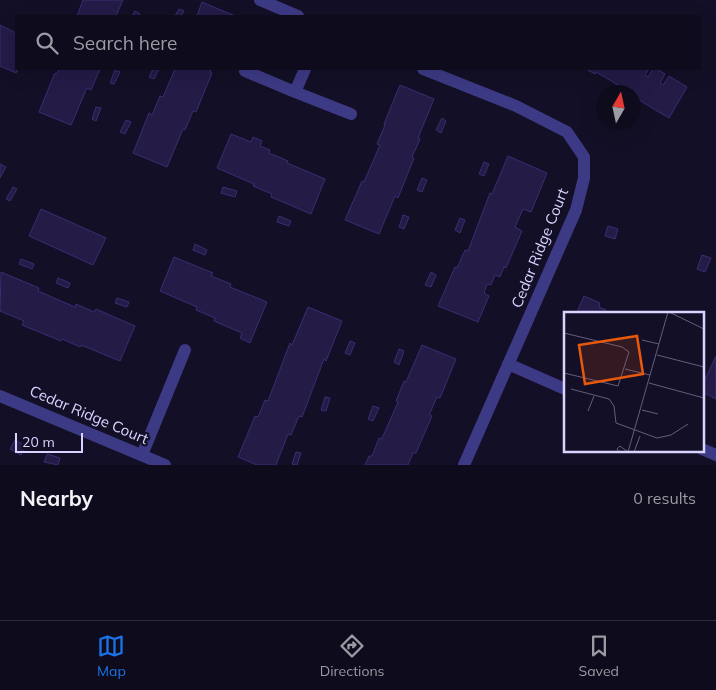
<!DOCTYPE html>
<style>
body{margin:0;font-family:Mulish,sans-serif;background:#1c1929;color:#f1f3f6}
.compass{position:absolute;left:596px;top:85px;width:45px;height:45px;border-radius:50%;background:#0e0b1c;box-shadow:0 5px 20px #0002;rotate:9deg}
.scale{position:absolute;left:15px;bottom:12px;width:68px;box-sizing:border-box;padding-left:5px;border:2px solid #d9d4ff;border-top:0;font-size:14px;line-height:18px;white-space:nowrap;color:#d9d4ff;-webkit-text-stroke:4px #130f26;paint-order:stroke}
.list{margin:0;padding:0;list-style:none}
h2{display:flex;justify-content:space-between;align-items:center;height:65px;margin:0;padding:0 20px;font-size:21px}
h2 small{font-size:16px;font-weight:400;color:#9b9ba3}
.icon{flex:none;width:28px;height:28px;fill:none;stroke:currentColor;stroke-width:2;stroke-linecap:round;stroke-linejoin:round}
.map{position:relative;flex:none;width:716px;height:465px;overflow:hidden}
.search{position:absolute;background:#0e0b1c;box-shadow:0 5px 20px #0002;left:15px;right:15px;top:15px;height:55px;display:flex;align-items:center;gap:12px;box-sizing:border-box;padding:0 18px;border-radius:0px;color:#9b9ba3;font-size:19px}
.sheet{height:155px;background:#0e0b1c}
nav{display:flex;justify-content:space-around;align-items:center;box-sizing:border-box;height:70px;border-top:1px solid #2e2b3b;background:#0e0b1c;font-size:14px;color:#9b9ba3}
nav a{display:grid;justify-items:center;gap:2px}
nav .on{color:#1a73e8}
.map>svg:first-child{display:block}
.building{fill:#241b47;stroke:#3b2d73}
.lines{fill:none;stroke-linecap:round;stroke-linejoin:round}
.service{stroke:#3d3a85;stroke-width:12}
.minor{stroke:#3d3a85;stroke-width:12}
.labels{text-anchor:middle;stroke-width:4.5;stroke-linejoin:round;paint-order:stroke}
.street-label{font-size:15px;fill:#d9d4ff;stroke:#130f26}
.inset-road{fill:none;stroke:#625e7d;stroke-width:1}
.view{fill:#e8590c;fill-opacity:0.15;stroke:#e8590c;stroke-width:2.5}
.inset-edge{fill:none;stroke:#d9d4ff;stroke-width:2.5}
</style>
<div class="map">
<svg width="716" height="465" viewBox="0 0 716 465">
<rect width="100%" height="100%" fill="#130f26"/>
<!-- building -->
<path class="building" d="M 83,0 L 123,0 L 116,16 L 77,16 Z
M 202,2 L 235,16 L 197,16 Z
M 179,9 L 184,11 L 181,16 L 175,16 Z
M 135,11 L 140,14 L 139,16 L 132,16 Z
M 0,25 L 16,33 L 16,69 L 18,69 L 16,73 L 0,66 Z
M 59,69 L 100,69 L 91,90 L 87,88 L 71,125 L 39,112 L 54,75 L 55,73 L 57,74 Z
M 153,69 L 159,69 L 154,79 L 149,77 Z
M 175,69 L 211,69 L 210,73 L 212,73 L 196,112 L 193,111 L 185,130 L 183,129 L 167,167 L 133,153 L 149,113 L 152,115 L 160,96 L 163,97 Z
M 586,69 L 649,69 L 645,75 L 648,77 L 653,69 L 656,69 L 665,74 L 660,83 L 663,85 L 669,76 L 687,87 L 669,118 L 634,97 L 634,92 L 630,92 L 596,72 L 595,74 Z
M 115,70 L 120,72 L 114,84 L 110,83 Z
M 400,85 L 434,99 L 418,138 L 420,139 L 412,157 L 414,158 L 398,198 L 395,196 L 379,234 L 345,220 L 362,181 L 364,182 L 380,145 L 377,144 L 385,125 L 384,124 Z
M 96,107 L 101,108 L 96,121 L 92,119 Z
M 442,118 L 446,121 L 441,133 L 436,130 Z
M 126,120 L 131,122 L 125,134 L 120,132 Z
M 231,134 L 251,142 L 253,137 L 260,140 L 262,141 L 260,146 L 270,150 L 269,153 L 288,161 L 287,163 L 325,179 L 311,214 L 271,197 L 272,194 L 253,186 L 254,184 L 217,168 Z
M 508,156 L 547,173 L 531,212 L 523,209 L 515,227 L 522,231 L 506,268 L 504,267 L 500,277 L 495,275 L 491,285 L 487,284 L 484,293 L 489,296 L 478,322 L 438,306 L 455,267 L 457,268 L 465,250 L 468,251 L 490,193 L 492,194 Z
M 484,162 L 489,164 L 484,176 L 479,174 Z
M 0,164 L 6,167 L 0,178 Z
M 422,178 L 427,180 L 422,192 L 417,190 Z
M 13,187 L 17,189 L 10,201 L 6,199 Z
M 223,187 L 237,191 L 235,197 L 221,193 Z
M 41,209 L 106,238 L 93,265 L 29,236 Z
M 403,215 L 409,217 L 404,229 L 399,227 Z
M 279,216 L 291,221 L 289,226 L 277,222 Z
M 460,218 L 465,220 L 460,233 L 455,230 Z
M 608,226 L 618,229 L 615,239 L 605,236 Z
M 195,244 L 207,250 L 205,255 L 193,250 Z
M 702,255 L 711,258 L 705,272 L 697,269 Z
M 174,257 L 213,273 L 211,276 L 231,284 L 230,287 L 267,302 L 250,343 L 240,338 L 242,333 L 214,321 L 215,318 L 196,310 L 197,307 L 160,291 Z
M 21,259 L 34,264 L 32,269 L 19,264 Z
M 1,272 L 39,288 L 38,291 L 75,307 L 76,304 L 94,312 L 96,309 L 135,326 L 120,361 L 81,345 L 80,347 L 62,339 L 61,341 L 22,325 L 24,321 L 0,311 Z
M 431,272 L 436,275 L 431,287 L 425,285 Z
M 58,278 L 70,283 L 68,288 L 56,283 Z
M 584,296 L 600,303 L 599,307 L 606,310 L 604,314 L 576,314 Z
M 117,298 L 129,302 L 127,307 L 115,303 Z
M 308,307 L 342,321 L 326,361 L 324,359 L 302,417 L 299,416 L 291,435 L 288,434 L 276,465 L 257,465 L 238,457 L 255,416 L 258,417 L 265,400 L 268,401 L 290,343 L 292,345 Z
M 350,341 L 355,343 L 350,355 L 345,353 Z
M 422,345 L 456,359 L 440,398 L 437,397 L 430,413 L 429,414 L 432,416 L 416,453 L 413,453 L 408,465 L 365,465 L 369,456 L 372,456 L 379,438 L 382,439 L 383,436 L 398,402 L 396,401 L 404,381 L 406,382 Z
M 399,349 L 404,351 L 399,365 L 394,362 Z
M 716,356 L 716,399 L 702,392 L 702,386 Z
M 325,397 L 330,398 L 326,411 L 321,410 Z
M 373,406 L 379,408 L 373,421 L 368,419 Z
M 15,440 L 26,446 L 21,455 L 10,449 Z
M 296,452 L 301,453 L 297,465 L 295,465 L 292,464 Z
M 47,454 L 60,458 L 58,465 L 44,462 Z"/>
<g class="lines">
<!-- service -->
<path class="service" d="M 245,71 L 295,92 L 305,69
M 295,92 L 351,114
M 142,455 L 185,350"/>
<!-- minor -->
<path class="minor" d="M 260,0 L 298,16
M 423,69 L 516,106 L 567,132 L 584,157 L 584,178 L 576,210 L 464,465
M 508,364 L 565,389
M 0,396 L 165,465
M 702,449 L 716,455"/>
</g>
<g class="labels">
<!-- street labels -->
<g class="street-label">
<text transform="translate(540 248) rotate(-68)" y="5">Cedar Ridge Court</text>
<text transform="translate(89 415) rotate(23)" y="5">Cedar Ridge Court</text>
</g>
</g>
<!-- overview -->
<g transform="translate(564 312)">
<rect width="140" height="140" fill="#130f26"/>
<path class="inset-road" d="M 105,0 L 140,17M 0,21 L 58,35 L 65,40 L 54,74 L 0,61M 78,28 L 95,32M 93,43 L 140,55M 61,57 L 86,63M 85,71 L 140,86M 7,77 L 45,87 L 50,94 L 52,111 L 93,126 L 107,123 L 124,112M 78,98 L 94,102M 24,99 L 30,84M 55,140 L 53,137 L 56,134 L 64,140M 64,140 L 104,0M 70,140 L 76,124"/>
<path class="view" d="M 73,24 L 79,62 L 21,72 L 15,33 Z"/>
<rect width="140" height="140" class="inset-edge"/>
</g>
</svg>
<svg class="compass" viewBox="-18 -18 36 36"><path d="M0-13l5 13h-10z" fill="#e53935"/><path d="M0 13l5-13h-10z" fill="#9b9ba3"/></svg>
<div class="scale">20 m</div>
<div class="search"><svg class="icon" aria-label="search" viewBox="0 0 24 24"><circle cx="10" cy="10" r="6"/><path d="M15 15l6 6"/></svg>Search here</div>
</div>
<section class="sheet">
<h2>Nearby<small>0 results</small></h2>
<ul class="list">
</ul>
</section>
<nav>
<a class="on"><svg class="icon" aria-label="map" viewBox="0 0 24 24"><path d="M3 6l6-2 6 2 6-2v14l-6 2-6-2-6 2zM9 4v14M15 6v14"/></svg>Map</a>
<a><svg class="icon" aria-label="directions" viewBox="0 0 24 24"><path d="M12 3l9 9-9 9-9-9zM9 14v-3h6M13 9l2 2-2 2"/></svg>Directions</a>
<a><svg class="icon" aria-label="saved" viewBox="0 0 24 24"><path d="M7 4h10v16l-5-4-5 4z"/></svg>Saved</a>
</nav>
